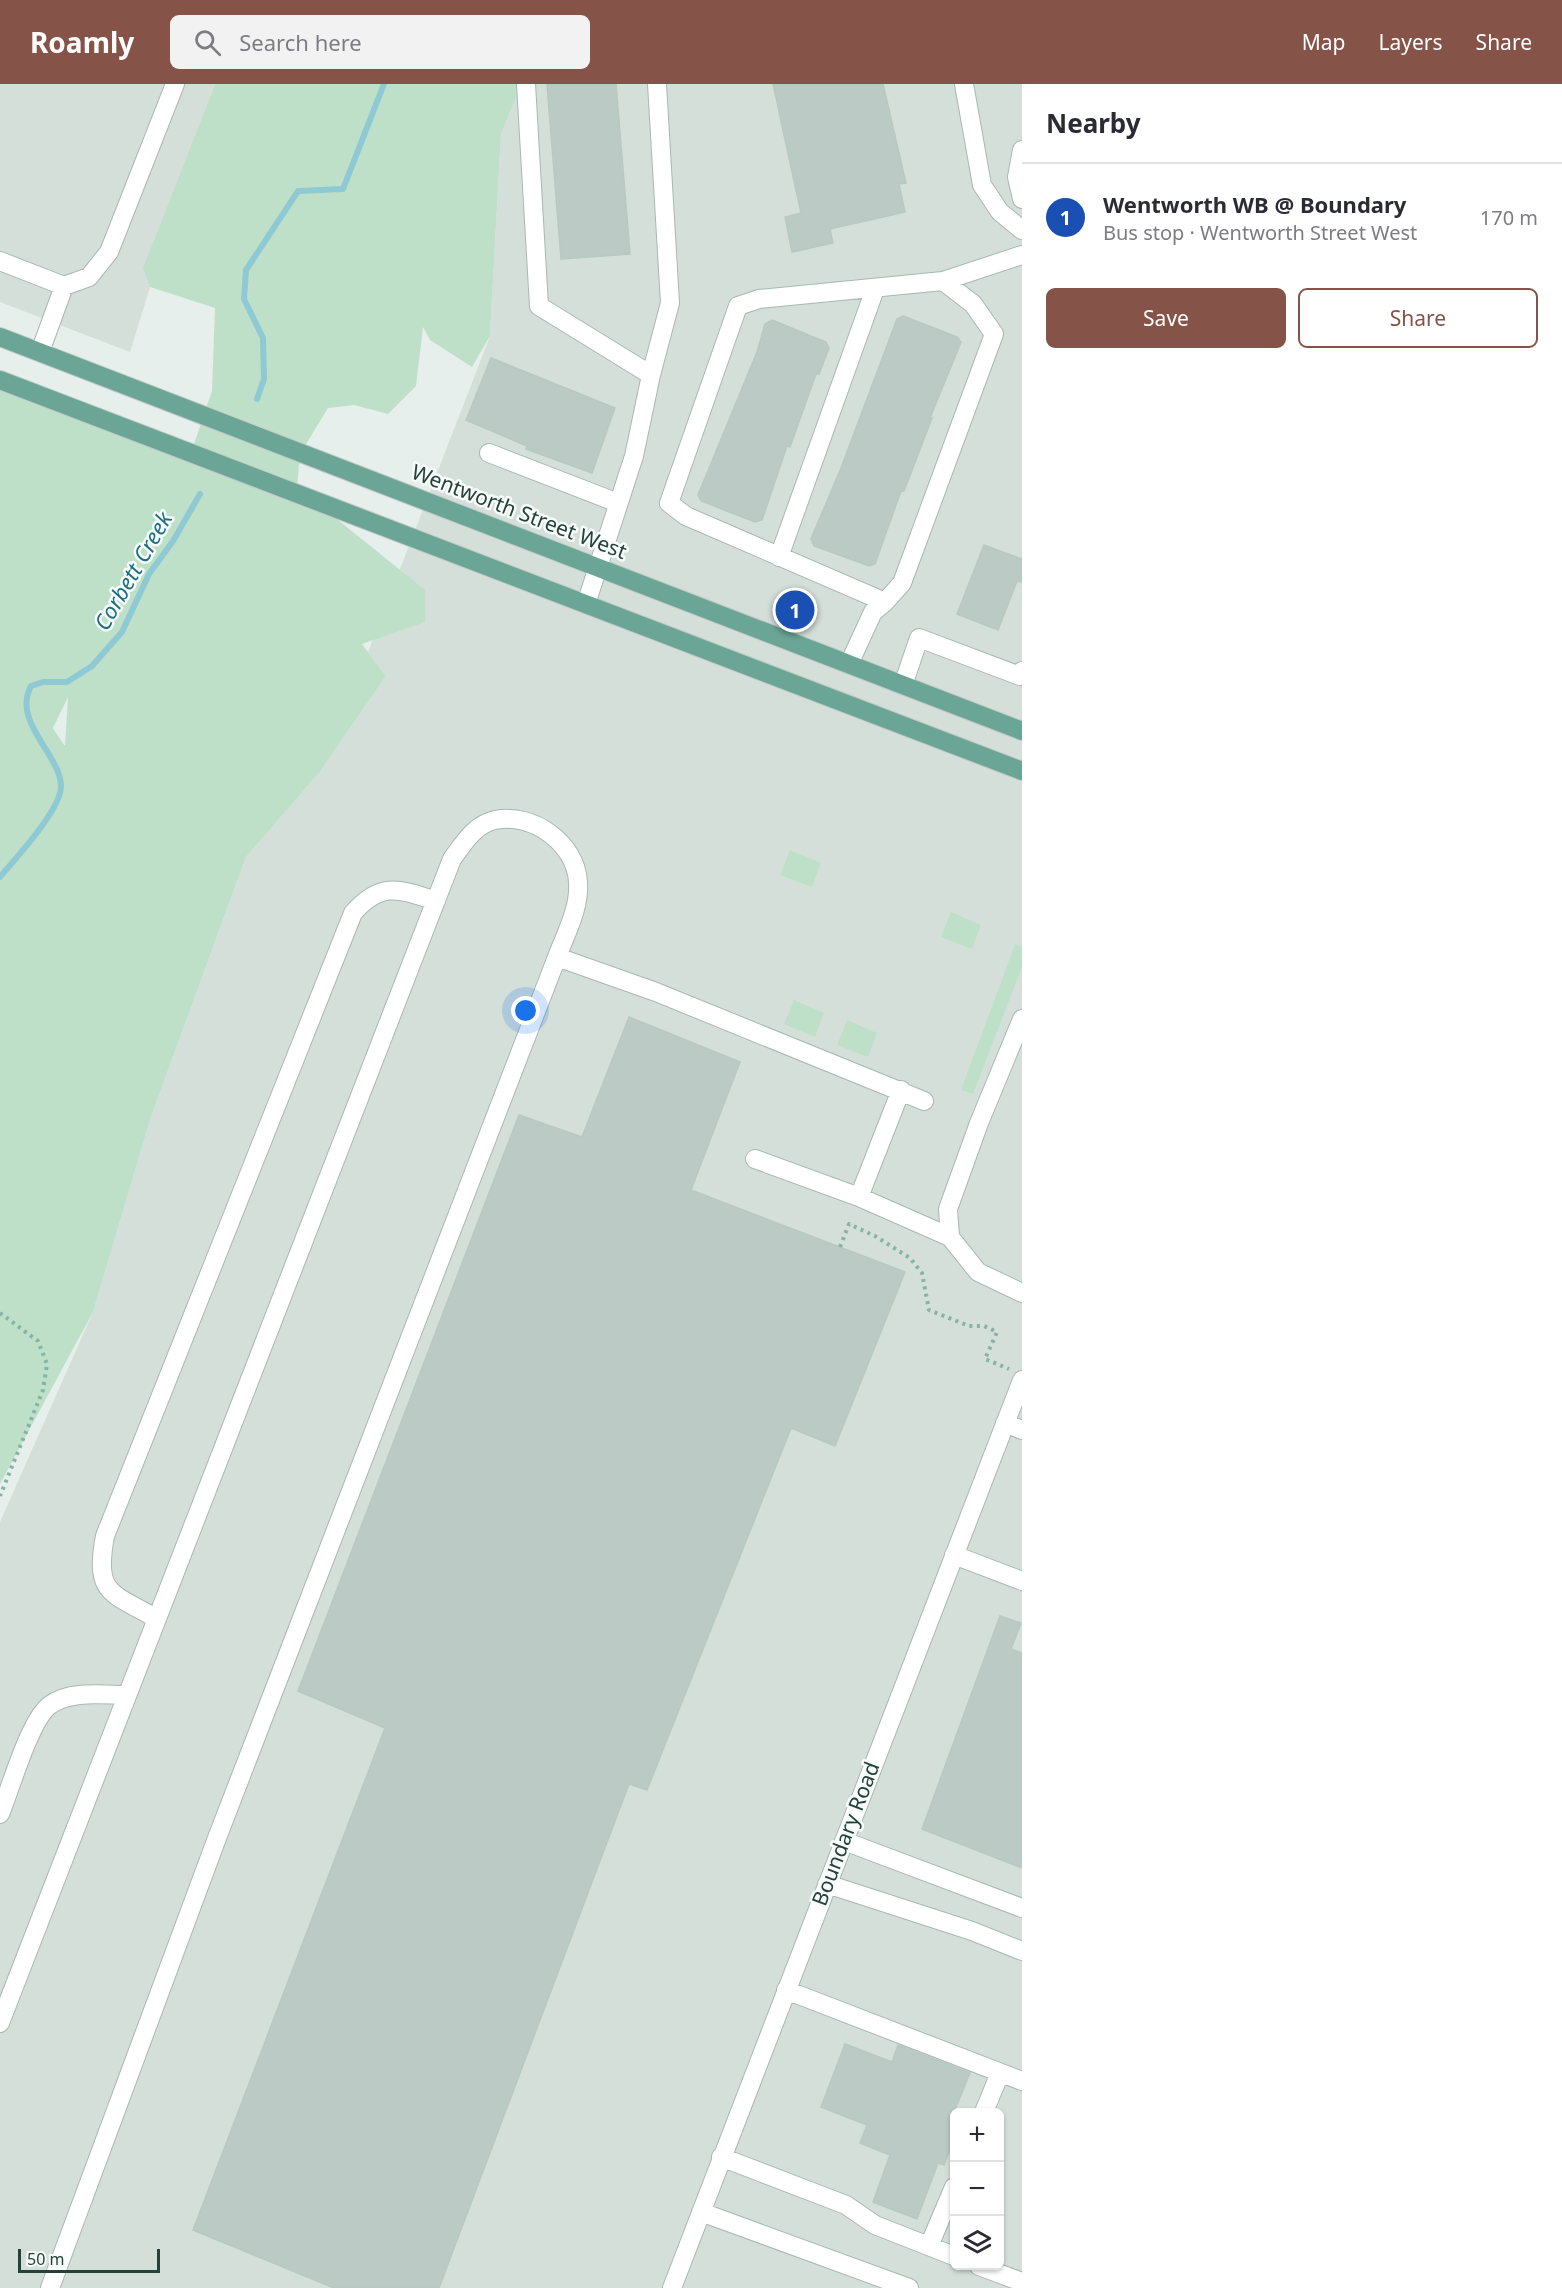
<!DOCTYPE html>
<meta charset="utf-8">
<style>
body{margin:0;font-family:"Noto Sans",sans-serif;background:#f2f2f3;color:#2b2b33}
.controls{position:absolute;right:18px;bottom:18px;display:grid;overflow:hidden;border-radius:9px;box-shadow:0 2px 4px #0004}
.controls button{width:54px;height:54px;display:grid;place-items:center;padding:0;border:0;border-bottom:2px solid #e1e1e2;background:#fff;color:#2b2b33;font:30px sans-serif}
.scale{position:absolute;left:18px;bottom:15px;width:142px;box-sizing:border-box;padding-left:6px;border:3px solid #24423a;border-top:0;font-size:16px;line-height:21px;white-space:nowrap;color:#24423a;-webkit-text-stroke:4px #f7fbf9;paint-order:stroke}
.you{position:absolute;left:526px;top:927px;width:21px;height:21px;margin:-15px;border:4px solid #fff;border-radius:50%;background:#1a73e8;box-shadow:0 0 0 9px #1a73e833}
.badge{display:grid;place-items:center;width:39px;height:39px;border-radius:50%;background:#855347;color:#fff;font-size:20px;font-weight:700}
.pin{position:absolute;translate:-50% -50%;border:3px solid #fff;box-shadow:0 2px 6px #0006}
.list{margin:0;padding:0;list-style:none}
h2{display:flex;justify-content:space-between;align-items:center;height:78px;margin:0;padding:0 24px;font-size:26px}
h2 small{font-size:20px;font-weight:400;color:#7c7c81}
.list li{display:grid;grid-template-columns:39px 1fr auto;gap:18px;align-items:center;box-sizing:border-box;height:108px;padding:0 24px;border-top:2px solid #e1e1e2}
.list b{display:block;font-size:22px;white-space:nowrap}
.list p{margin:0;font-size:20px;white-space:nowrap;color:#7c7c81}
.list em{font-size:20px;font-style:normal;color:#7c7c81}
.actions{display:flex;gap:12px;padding:18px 24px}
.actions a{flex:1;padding:14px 0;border:2px solid #855347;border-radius:9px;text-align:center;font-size:21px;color:#855347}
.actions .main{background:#855347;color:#fff}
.icon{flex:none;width:33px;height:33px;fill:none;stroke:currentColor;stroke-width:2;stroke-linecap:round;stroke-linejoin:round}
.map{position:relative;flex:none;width:1022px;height:2204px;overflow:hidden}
header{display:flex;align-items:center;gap:36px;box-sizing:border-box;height:84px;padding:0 30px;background:#855347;color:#fff}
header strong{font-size:28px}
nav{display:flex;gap:33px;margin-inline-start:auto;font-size:21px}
.search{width:420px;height:54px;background:#f2f2f3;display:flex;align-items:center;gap:15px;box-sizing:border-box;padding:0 21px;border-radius:9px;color:#7c7c81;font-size:22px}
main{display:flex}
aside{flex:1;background:#fff}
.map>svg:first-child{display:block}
.built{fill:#d4dfda;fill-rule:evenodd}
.green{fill:#bfe0c8;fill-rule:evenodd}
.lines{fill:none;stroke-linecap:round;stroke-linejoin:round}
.stream{stroke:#8ec9d4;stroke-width:6}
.building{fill:#bbcac4;stroke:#b8c9c2;stroke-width:1.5}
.minor-casing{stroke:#a8b8b2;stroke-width:20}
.major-casing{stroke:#c2cac8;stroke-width:20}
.path{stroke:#86b3a5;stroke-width:4;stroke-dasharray:3 4.5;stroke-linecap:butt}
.minor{stroke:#fff;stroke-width:18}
.major{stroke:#6aa596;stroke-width:18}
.labels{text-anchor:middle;stroke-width:5;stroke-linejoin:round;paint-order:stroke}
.street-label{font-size:21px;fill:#24423a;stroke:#f7fbf9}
.water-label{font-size:22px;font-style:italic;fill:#1c6f80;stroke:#f7fbf9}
</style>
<header>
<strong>Roamly</strong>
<div class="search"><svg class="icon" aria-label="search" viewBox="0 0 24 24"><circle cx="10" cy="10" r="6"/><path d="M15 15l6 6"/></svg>Search here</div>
<nav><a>Map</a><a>Layers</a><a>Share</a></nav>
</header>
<main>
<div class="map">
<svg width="1022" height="2204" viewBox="0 0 1022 2204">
<rect width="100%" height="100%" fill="#e6efeb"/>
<!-- built -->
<path class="built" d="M 0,0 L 215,0 L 153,159 L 150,203 L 130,268 L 0,218 Z
M 522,0 L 1022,0 L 1022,2204 L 0,2204 L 0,1438 L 93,1228 L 151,1033 L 246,773 L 319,689 L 386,592 L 368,568 L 490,252 L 501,50 ZM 954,2028 L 999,2028 L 999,2182 L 954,2182 Z"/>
<!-- green -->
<path class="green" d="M 215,0 L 522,0 L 501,50 L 490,252 L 472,283 L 430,256 L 423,243 L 416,302 L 388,330 L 354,321 L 328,324 L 300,370 L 297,403 L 425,506 L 425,538 L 362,560 L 386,592 L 319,689 L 246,773 L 151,1033 L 93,1228 L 0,1400 L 0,296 L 191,369 L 212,307 L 215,224 L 150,203 L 143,184 ZM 68,613 L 65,661 L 64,661 L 53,644 Z
M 790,766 L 821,779 L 812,803 L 780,791 Z
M 951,828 L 981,841 L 972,865 L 941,853 Z
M 1015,860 L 1022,863 L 1022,883 L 973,1010 L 961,1006 Z
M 794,916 L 824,929 L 815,953 L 784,940 Z
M 847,936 L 877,949 L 868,973 L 837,961 Z"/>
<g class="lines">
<!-- stream -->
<path class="stream" d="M 257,315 L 264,295 L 263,254 L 244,215 L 246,186 L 298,107 L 343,105 L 384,0
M 0,793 C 17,773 53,734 60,709 C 69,676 10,641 31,602 L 43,598 L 67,598 L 92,582 L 122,548 L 149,490 L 173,457 L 200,410"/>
</g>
<!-- building -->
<path class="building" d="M 547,0 L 616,0 L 630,170 L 561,175 Z
M 773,0 L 883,0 L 906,99 L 899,100 L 905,128 L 830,145 L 833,159 L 792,168 L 785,133 L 801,129 Z
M 903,232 L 957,253 L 961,258 L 930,334 L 932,334 L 904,407 L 901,407 L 875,480 L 869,482 L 814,462 L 811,455 L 841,384 L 897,235 Z
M 772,236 L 826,258 L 829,264 L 819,290 L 816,290 L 790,363 L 787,362 L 762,436 L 755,438 L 701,417 L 698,411 L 757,268 L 765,240 Z
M 491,274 L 615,324 L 592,389 L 526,365 L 527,362 L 466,336 Z
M 984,461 L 1022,475 L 1022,498 L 1017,497 L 998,546 L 957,530 Z
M 629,933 L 740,978 L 691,1106 L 905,1188 L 835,1362 L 791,1344 L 647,1706 L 629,1700 L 439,2204 L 334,2204 L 193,2146 L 385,1644 L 298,1607 L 519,1031 L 582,1053 Z
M 1000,1532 L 1021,1539 L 1011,1565 L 1022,1569 L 1022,1784 L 922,1745 Z
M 845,1960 L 892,1978 L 898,1961 L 970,1989 L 954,2028 L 954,2054 L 944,2081 L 938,2079 L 917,2135 L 873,2118 L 890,2071 L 860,2059 L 867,2041 L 821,2023 Z"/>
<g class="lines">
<defs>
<path id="minor" d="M 526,0 L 539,222 L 651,291
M 964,0 L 982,101 L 1000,128 L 1022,146
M 1022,66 L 1017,93 L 1022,115
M 0,177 L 64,202 L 40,268
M 943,197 L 973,220 L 994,250 L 902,499 L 885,518 L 686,432 L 669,419 L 738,222 L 759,215 L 943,197 L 1022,171
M 64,202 L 89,193 L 109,168 L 175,0
M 489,369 L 618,419
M 779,473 L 875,205
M 586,520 L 634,372 L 651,291 L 670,219 L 657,0
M 849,580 L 873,528 L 885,518
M 903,601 L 919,554 L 1020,592 L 1022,587
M 1022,935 L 979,1039 L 948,1125 L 950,1153 L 978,1188 L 1022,1209
M 901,1006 L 859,1113 L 950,1153
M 755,1075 L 859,1113
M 1005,1339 L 1022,1346
M 954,1471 L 1022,1497
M 157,1535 C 111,1508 94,1511 105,1452 L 353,829 C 381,797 399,805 436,817
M 0,1730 C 10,1706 30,1635 50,1621 C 70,1606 103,1611 127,1611
M 844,1757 L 1022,1824
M 827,1800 L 972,1847 L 1022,1867
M 786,1906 L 1022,1997
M 0,1939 L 452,775 C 463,760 475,740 495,736 C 532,728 576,759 578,798 C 580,824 566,849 557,873
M 984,2028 L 1000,1989
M 721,2073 L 846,2121 L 875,2141 L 954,2172
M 701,2128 L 909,2204
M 929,2162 L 954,2103
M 979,2182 L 1022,2198
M 50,2204 L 217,1754 L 557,873 L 656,908 L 924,1017
M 672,2204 L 1022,1296"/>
<path id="major" d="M 0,253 L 1022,647
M 0,296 L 1022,687"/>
</defs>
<!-- minor casing -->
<use href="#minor" class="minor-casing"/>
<!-- major casing -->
<use href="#major" class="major-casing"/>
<!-- path -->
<path class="path" d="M 840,1163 L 849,1140 L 875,1152 L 910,1174 L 922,1189 L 929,1226 L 969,1242 L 984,1242 L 997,1248 L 985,1275 L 1009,1285
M 0,1229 L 38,1257 L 47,1280 L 43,1306 L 0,1412"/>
<!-- minor -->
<use href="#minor" class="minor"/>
<!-- major -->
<use href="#major" class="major"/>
</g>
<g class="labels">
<!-- street labels -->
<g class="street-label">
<text transform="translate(519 428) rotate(21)" y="7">Wentworth Street West</text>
<text transform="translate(846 1750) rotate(-69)" y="7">Boundary Road</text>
</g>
<!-- water labels -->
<g class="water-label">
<text transform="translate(133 487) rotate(-60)" y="8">Corbett Creek</text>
</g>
</g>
</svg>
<div class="controls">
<button>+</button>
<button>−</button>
<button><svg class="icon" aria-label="layers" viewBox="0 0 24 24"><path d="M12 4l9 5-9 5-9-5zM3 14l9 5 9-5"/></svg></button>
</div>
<div class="scale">50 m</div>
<div class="you"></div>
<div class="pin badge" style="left:795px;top:526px;background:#1a4fb4">1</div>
</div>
<aside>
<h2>Nearby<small></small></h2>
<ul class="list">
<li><span class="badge" style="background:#1a4fb4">1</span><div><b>Wentworth WB @ Boundary</b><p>Bus stop · Wentworth Street West</p></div><em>170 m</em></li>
</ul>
<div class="actions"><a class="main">Save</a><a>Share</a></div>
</aside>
</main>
